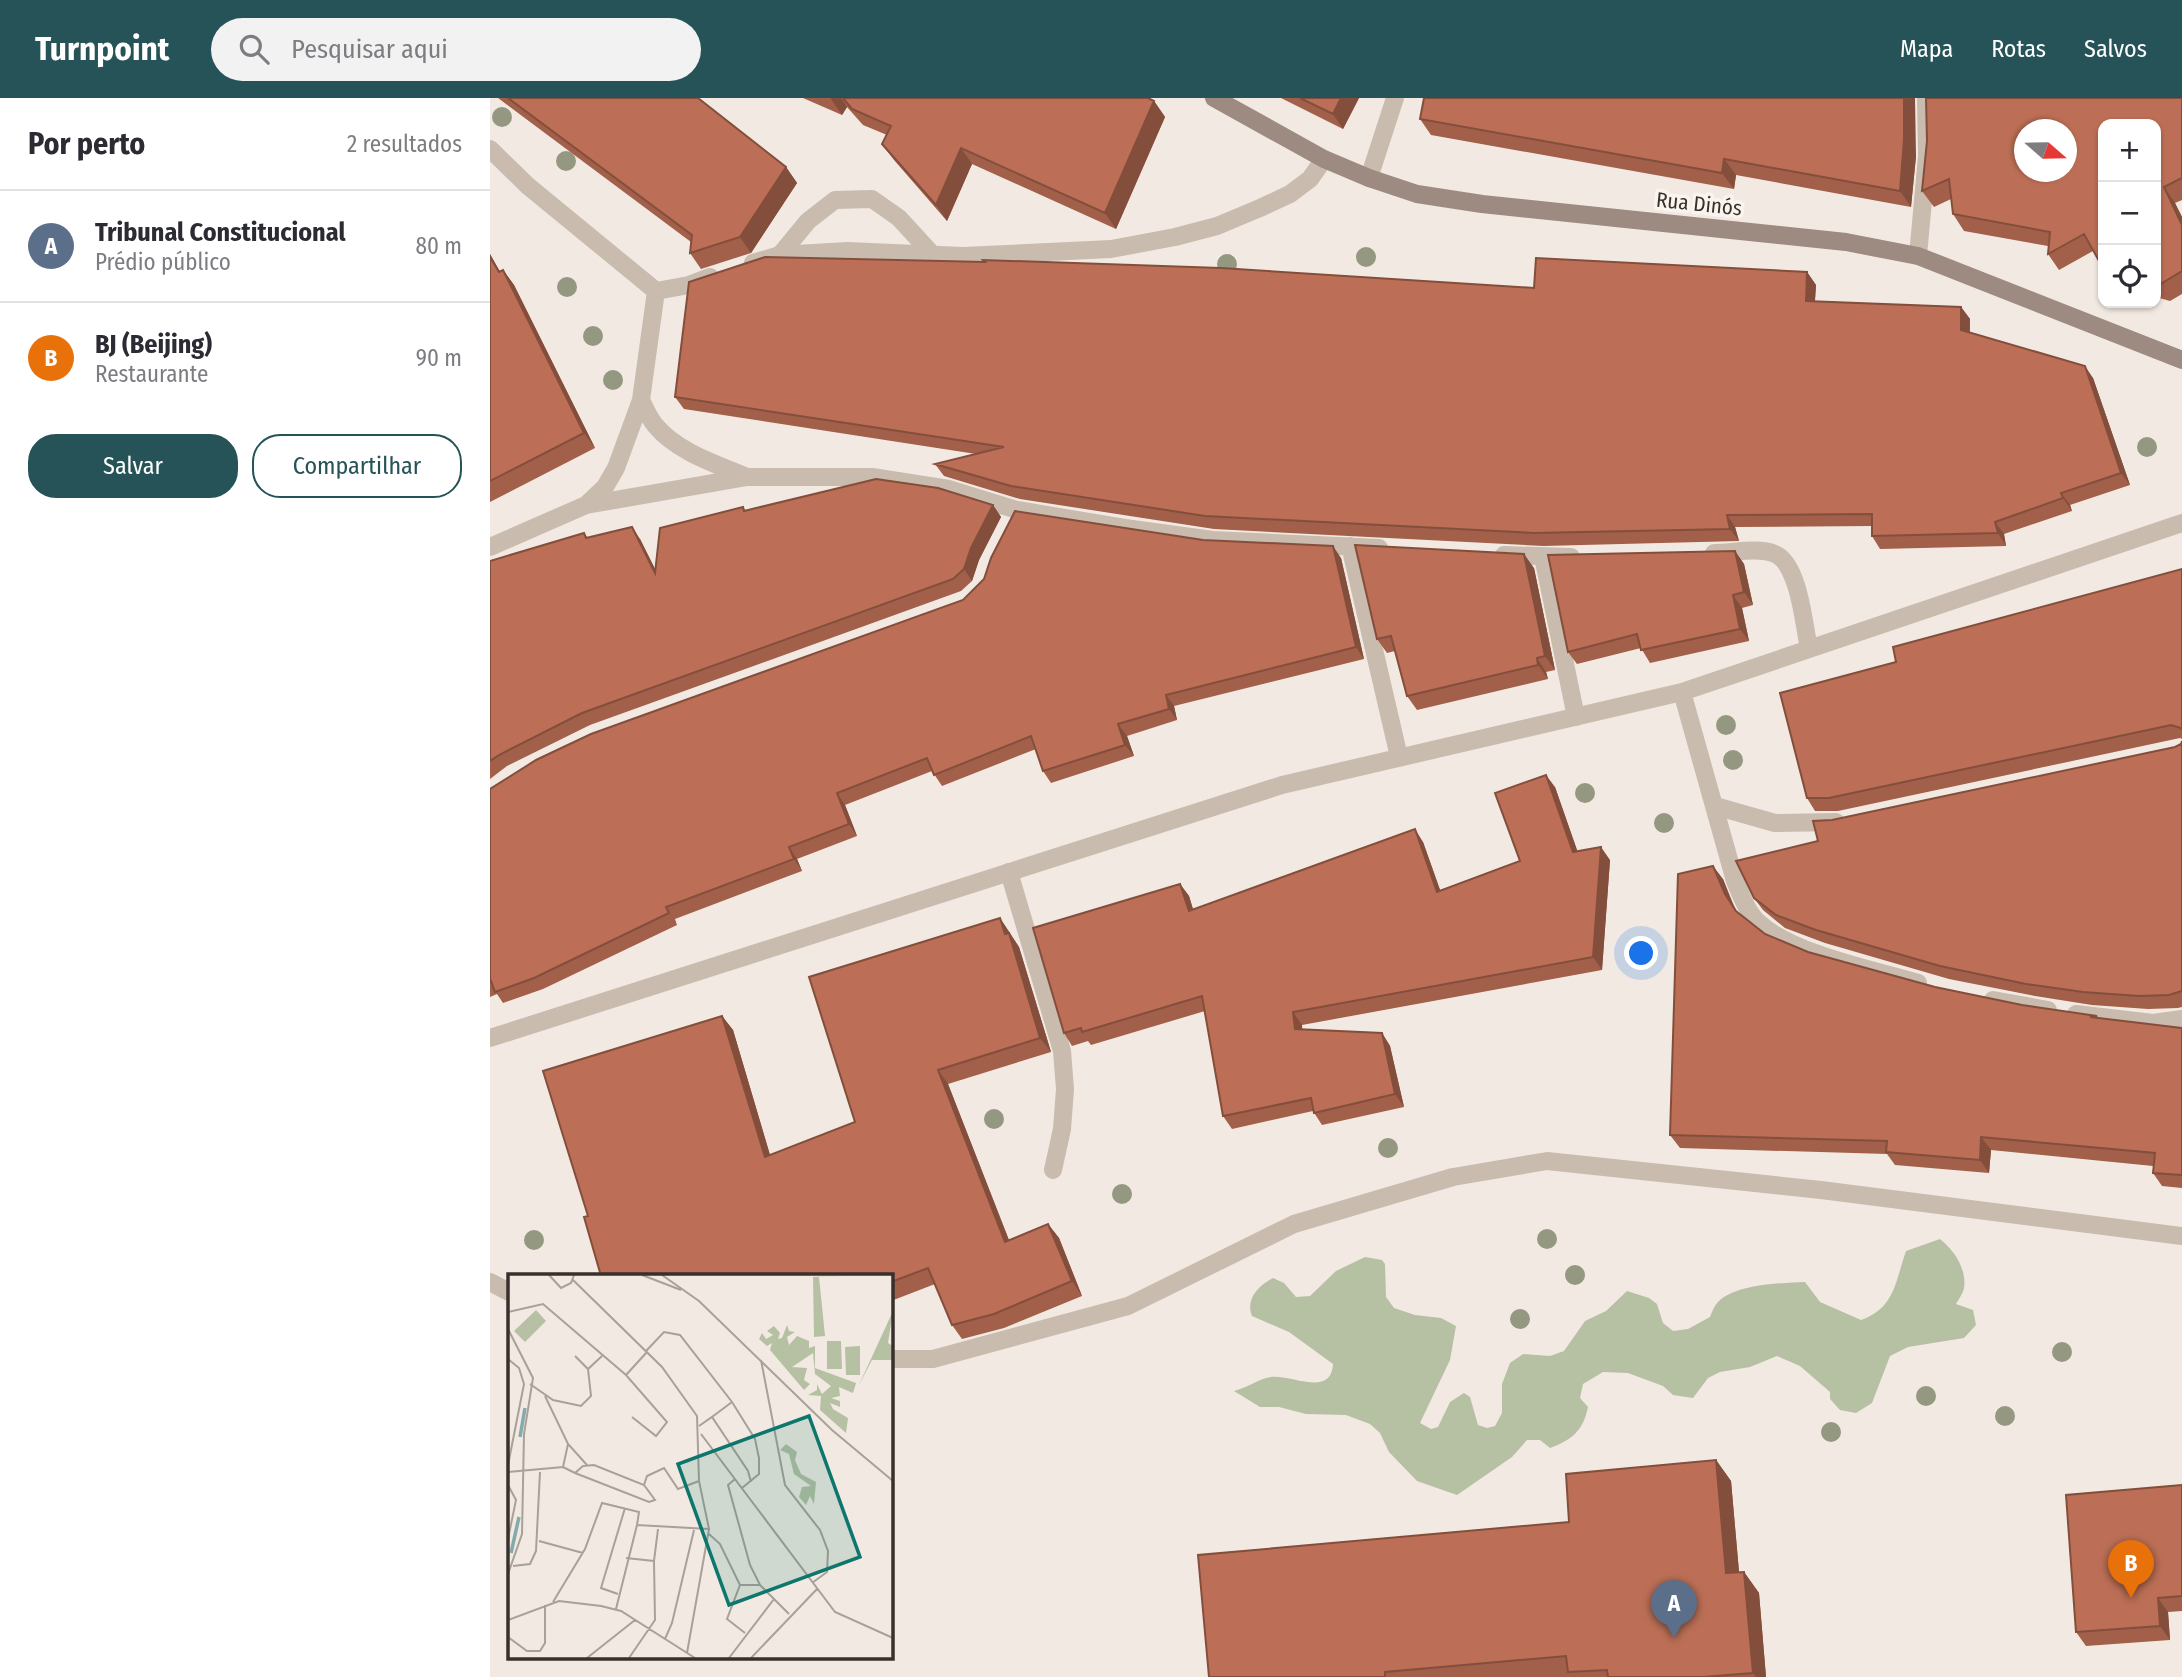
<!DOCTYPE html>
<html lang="pt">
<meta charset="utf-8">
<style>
body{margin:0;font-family:"Fira Sans Condensed",sans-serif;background:#f2f2f3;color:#2b2b33}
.controls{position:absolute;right:21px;top:21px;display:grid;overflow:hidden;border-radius:14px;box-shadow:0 2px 5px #0004}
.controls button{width:63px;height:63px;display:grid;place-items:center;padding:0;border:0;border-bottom:2px solid #e1e1e2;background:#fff;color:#2b2b33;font:35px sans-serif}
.compass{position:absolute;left:1524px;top:21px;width:63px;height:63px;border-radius:50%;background:#fff;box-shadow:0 2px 5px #0004;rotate:110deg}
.you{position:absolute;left:1152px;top:856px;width:24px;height:24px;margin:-18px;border:5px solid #fff;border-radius:50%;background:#1a73e8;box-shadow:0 0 0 10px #1a73e833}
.badge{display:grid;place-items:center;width:46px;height:46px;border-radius:50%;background:#255357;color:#fff;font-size:23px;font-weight:700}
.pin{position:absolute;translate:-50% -58px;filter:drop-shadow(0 2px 4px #0008)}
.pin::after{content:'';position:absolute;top:37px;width:24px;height:21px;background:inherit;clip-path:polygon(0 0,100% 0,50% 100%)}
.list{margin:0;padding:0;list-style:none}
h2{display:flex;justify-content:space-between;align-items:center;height:91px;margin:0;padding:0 28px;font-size:30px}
h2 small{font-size:23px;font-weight:400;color:#7c7c81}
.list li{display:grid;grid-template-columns:46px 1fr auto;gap:21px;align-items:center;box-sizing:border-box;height:112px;padding:0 28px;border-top:2px solid #e1e1e2}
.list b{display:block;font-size:26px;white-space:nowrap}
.list p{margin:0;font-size:23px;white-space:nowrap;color:#7c7c81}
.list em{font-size:23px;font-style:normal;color:#7c7c81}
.actions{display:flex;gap:14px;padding:21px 28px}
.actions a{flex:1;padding:16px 0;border:2px solid #255357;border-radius:28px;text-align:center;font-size:24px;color:#255357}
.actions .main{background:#255357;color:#fff}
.icon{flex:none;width:38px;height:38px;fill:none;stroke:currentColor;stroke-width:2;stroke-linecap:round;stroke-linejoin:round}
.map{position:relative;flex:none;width:1692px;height:1579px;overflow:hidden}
header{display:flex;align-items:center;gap:42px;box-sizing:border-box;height:98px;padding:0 35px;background:#255357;color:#fff}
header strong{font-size:33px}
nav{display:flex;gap:38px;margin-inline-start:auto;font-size:24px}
.search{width:490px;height:63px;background:#f2f2f3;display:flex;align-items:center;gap:18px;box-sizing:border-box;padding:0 24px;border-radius:38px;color:#7c7c81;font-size:26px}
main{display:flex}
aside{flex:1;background:#fff}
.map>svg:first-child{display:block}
.green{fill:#b6c0a3}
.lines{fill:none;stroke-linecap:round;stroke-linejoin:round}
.lane{stroke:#c9bbae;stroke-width:18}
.street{stroke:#c9bbae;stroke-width:18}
.secondary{stroke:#9d8a80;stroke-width:18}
.tree{fill:#949881}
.wall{fill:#a25f4a}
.shaded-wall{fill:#844e3c}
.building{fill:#bc6f56;stroke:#844e3c;stroke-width:2;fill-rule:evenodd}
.labels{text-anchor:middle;stroke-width:7;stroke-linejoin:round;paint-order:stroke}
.street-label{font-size:21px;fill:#39302c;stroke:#f9f4ee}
.inset-river{fill:none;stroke:#83abac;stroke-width:3.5}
.inset-road{fill:none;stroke:#a8a099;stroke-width:2}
.view{fill:#0f766e;fill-opacity:0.15;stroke:#0f766e;stroke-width:3.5}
.inset-edge{fill:none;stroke:#39302c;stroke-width:3.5}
</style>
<header>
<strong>Turnpoint</strong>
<div class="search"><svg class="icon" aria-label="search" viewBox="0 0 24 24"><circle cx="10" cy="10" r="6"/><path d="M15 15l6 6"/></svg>Pesquisar aqui</div>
<nav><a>Mapa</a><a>Rotas</a><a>Salvos</a></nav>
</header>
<main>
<aside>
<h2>Por perto<small>2 resultados</small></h2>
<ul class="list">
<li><span class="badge" style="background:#5c6f8a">A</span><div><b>Tribunal Constitucional</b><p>Prédio público</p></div><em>80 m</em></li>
<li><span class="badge" style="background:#e8710a">B</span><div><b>BJ (Beijing)</b><p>Restaurante</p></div><em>90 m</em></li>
</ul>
<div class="actions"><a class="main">Salvar</a><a>Compartilhar</a></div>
</aside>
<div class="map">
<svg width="1692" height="1579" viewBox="0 0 1692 1579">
<rect width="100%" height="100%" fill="#f2eae2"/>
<!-- green -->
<path class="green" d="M 1450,1141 C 1464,1152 1477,1171 1474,1190 C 1473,1195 1469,1201 1466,1206 L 1483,1212 L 1486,1227 L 1474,1240 L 1418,1249 L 1400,1258 L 1382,1305 L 1366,1315 L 1350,1312 L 1340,1301 L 1340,1294 L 1310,1268 L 1287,1258 L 1260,1269 L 1230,1274 L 1218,1280 L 1203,1300 L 1183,1297 L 1173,1288 L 1138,1275 L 1113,1274 L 1093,1286 L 1090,1300 L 1098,1309 C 1093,1333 1082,1342 1060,1350 L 1050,1342 L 1037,1342 L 1022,1359 L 967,1397 L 927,1383 L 899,1354 L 890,1335 L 880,1326 L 856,1317 L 816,1316 L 789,1309 L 770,1309 L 744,1293 C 757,1290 768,1281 781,1279 C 801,1276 841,1300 843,1266 L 799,1234 L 762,1218 C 755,1201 769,1187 783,1180 L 794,1185 L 806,1199 L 820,1198 L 846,1173 L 875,1159 L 892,1162 L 895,1166 L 896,1199 L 904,1210 L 925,1217 L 951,1220 L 966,1228 L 960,1262 L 930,1325 L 941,1331 L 948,1329 L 960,1304 L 974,1295 L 980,1299 L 988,1327 L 997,1330 L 1005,1328 L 1012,1315 L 1012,1286 L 1020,1265 L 1033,1256 L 1060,1258 L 1074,1253 L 1095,1223 L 1116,1213 L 1137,1193 L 1159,1200 L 1167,1206 L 1173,1225 L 1183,1233 L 1198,1231 L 1220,1219 C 1222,1214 1224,1208 1228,1204 C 1245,1186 1292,1185 1315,1184 L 1330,1204 L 1371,1222 C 1405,1210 1405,1184 1416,1153 Z"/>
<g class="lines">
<!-- lane -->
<path class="lane" d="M 290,157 L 318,123 L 345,102 L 382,101 L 409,120 L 442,156
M 519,774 L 572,953 L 575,991 L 572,1031 L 563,1072"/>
<!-- street -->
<path class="street" d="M 0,51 L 38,88 L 166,193 L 151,302 L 126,370 L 115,389 L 96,407 L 0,449
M 879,80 L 905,0
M 1428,158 L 1437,58 L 1436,0
M 263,165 L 290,157 L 357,153 L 473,158 L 621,151 L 685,139 L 727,128 L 770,110 L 800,96 L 820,81 L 834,61
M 166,193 L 199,187 L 220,179
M 151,302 C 155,310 159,320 165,327 C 187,354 226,366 257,379
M 96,407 L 257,379 L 382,379 L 459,391 L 527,412 L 635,430 L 723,442 L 889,450
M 860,448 L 909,659
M 1224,455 C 1242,455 1268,449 1285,456 C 1309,466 1314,527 1319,551
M 1014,457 L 1081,459
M 1053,459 L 1086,619
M 1192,594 L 1245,783 C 1251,797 1257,814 1269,825 C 1303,856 1384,872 1428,885
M 1225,708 L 1285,725 L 1346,724
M 1503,902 L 1558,912
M 1586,916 L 1663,925 L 1692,921
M 0,940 L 792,687 L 1192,594 L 1692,425
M 0,1184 L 19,1194
M 401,1261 L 443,1261 L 638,1208 L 804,1126 L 963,1079 L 1057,1063 L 1331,1092 L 1692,1138"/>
<!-- secondary -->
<path class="secondary" d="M 724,0 L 834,61 L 879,80 L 927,96 L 992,106 L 1356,144 L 1428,158 L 1692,262"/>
</g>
<!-- trees -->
<g class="tree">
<circle cx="12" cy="19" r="10"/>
<circle cx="76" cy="63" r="10"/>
<circle cx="876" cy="159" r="10"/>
<circle cx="737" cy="166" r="10"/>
<circle cx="77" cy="189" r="10"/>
<circle cx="103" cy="238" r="10"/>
<circle cx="123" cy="282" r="10"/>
<circle cx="1657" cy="349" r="10"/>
<circle cx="1236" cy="627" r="10"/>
<circle cx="1243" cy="662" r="10"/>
<circle cx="1095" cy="695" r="10"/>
<circle cx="1174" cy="725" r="10"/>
<circle cx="504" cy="1021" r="10"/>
<circle cx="898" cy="1050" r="10"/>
<circle cx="632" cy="1096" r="10"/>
<circle cx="1057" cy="1141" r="10"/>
<circle cx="44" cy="1142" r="10"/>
<circle cx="1085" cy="1177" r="10"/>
<circle cx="1030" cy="1221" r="10"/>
<circle cx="1572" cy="1254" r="10"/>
<circle cx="1436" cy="1298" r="10"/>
<circle cx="1515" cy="1318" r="10"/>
<circle cx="1341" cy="1334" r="10"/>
</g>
<!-- wall -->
<path class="wall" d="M 8,0 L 208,0 L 296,69 L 307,85 L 261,155 L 211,171 L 200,155 L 201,144 Z
M 313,0 L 658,0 L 664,3 L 675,19 L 626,131 L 482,66 L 457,123 L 404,62 L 392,46 L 397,37 L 373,27 L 357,9 L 352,17 Z
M 791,0 L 869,0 L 853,31 Z
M 1692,0 L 1692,102 L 1685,105 L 1692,119 L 1692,196 L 1680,203 L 1666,199 L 1666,26 L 1613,26 L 1613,172 L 1603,153 L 1569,172 L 1558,156 L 1558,148 L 1474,133 L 1463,116 L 1461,101 L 1444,109 L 1432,93 L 1437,43 Z
M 930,21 L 1426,58 L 1421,109 L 1246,77 L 1244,91 L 941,37 Z
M 0,156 L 10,174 L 13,172 L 24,187 L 105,350 L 0,404 Z
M 1317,174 L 1326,187 L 1325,203 L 1471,209 L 1480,221 L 1480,235 L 1603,280 L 1640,387 L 1580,407 L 1582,413 L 1514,436 L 1516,448 L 1390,451 L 1382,438 L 1382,428 L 1245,429 L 1249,443 L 1053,448 L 724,431 L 530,401 L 454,378 L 445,366 L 486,356 L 194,311 L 185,299 L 1044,190 Z
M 503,407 L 511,419 L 489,462 L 482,483 L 471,493 L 100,627 L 17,668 L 0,681 L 0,463 L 94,435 L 98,440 L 150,441 L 165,471 L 253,409 L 256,413 Z
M 713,442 L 851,460 L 874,561 L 684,608 L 687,622 L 637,638 L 644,658 L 561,685 L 553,673 L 546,651 L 452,688 L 442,673 L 355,707 L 367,738 L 307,761 L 312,773 L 185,821 L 187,827 L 53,891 L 13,905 L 7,896 L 0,899 L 0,691 Z
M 1245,453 L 1254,466 L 1263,507 L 1252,510 L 1259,543 L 1160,565 L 1151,550 L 1087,566 L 1078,554 Z
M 1044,470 L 1065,572 L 1056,574 L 1058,581 L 927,612 L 917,598 L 905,553 L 897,555 L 887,541 Z
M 1692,471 L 1692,641 L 1690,640 L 1348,713 L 1325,713 L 1317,700 L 1406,564 Z
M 1692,643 L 1692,909 L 1688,910 L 1658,911 L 1602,907 L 1545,898 L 1459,881 L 1335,845 L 1295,830 L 1273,812 L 1264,800 L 1328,743 L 1342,722 L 1685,649 L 1691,646 Z
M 1065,689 L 1087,753 L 1120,762 L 1112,872 L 812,927 L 812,931 L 892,935 L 900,948 L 914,1009 L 832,1027 L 823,1013 L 742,1031 L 733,1018 L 715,913 L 601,947 L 598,943 L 582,948 L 574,935 L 690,786 L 699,798 L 703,811 L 933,744 L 950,792 L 1030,763 Z
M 1233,781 L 1247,815 L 1275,836 L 1318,854 L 1445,889 L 1532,907 L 1607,918 L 1609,920 L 1692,930 L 1692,1090 L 1672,1088 L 1663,1075 L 1663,1068 L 1501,1052 L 1499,1075 L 1405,1067 L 1397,1056 L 1190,1050 L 1180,1037 Z
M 510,820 L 529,849 L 561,954 L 458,986 L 519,1142 L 558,1126 L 569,1140 L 592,1198 L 514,1230 L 472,1241 L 462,1227 L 445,1186 L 401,1203 L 401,1178 L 111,1178 L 98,1118 L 232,918 L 243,932 L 280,1057 L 365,1024 Z
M 1226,1362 L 1241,1383 L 1249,1474 L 1254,1474 L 1269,1495 L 1276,1579 L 719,1579 Z
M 1692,1387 L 1692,1513 L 1678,1514 L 1680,1542 L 1596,1548 L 1586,1534 Z"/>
<!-- shaded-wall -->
<path class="shaded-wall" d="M 341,0 L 351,0 L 357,9 L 352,17 L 341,1 Z
M 851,0 L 869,0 L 853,31 L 843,16 Z
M 1414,0 L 1425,0 L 1426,58 L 1421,109 L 1410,93 Z
M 664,3 L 675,19 L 626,131 L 615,115 Z
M 471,50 L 482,66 L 457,123 L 446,107 Z
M 1234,61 L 1246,77 L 1244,91 L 1232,75 Z
M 296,69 L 307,85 L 261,155 L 250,139 Z
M 1674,89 L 1685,105 L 1692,119 L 1692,127 Z
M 0,156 L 19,190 L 0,159 Z
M 13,172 L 24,187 L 105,350 L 94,335 Z
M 1317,174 L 1326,187 L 1324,215 L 1316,203 Z
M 1471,209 L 1480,221 L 1479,244 L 1471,232 Z
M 1595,268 L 1603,280 L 1640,387 L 1631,375 Z
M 1571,395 L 1580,407 L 1582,413 L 1573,400 Z
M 503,407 L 511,419 L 489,462 L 482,483 L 474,471 L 481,450 Z
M 1237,417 L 1245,429 L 1249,443 L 1240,431 Z
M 1505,424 L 1514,436 L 1516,448 L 1508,435 Z
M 142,429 L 150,441 L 173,487 L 165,475 Z
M 843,448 L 851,460 L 874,561 L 866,549 Z
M 1245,453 L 1254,466 L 1263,507 L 1254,494 Z
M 1034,456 L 1044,470 L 1065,572 L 1055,558 Z
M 1243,497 L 1252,510 L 1259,543 L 1250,531 Z
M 1047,560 L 1056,574 L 1058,581 L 1048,567 Z
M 676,597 L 684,608 L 687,622 L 679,611 Z
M 628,626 L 637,638 L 644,658 L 635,647 Z
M 1056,677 L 1065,689 L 1092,766 L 1083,754 Z
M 347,695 L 355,707 L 367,738 L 359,726 Z
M 925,731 L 933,744 L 955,806 L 947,794 Z
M 299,749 L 307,761 L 312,773 L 304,761 Z
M 1111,749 L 1120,762 L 1112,872 L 1103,859 Z
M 1223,768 L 1233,781 L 1244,810 L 1255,826 L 1235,796 Z
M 690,786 L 699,798 L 707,825 L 699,813 Z
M 510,820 L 529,849 L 561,954 L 550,940 Z
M 803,914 L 812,927 L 813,943 L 805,931 Z
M 232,918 L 243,932 L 285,1074 L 275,1059 Z
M 892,935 L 900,948 L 914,1009 L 905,996 Z
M 448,972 L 458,986 L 525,1158 L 515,1144 Z
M 1491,1039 L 1501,1052 L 1499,1075 L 1490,1062 Z
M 558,1126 L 569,1140 L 592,1198 L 582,1183 Z
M 1226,1362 L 1241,1383 L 1251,1496 L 1236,1475 Z
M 1254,1474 L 1269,1495 L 1276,1579 L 1266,1579 L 1263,1575 Z
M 1668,1500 L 1678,1514 L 1680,1542 L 1670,1528 Z"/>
<!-- building -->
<path class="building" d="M 18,0 L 208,0 L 296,69 L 250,139 L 200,155 L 202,137 Z
M 353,0 L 658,0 L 664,3 L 615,115 L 471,50 L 446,107 L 392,46 L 401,28 L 362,11 Z
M 810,0 L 851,0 L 843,16 Z
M 934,0 L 1414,0 L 1414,41 L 1410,93 L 1234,61 L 1232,75 L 930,21 Z
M 1436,0 L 1692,0 L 1692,80 L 1674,89 L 1692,127 L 1692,173 L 1669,187 L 1666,186 L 1666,26 L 1613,26 L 1613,170 L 1594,136 L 1558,156 L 1560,134 L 1463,116 L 1459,81 L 1432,93 L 1437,43 ZM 1535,32 L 1577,32 L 1577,74 L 1535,74 Z
M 0,159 L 9,174 L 13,172 L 94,335 L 0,383 Z
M 275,159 L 495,164 L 493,162 L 731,170 L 1044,190 L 1046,160 L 1317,174 L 1316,203 L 1471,209 L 1471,232 L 1595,268 L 1631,375 L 1571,395 L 1573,400 L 1505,424 L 1508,435 L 1382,438 L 1382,416 L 1237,417 L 1240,431 L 1044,435 L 715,418 L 521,388 L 445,366 L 514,349 L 185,299 L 199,184 Z
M 386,381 L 448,390 L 503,407 L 481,450 L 474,471 L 463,481 L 92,615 L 9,657 L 0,663 L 0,463 L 94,435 L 96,440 L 142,429 L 165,475 L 170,430 L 253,409 L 254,413 Z
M 525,413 L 713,442 L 843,448 L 866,549 L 676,597 L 679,611 L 628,626 L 635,647 L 553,673 L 541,638 L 444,677 L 437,660 L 347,695 L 359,726 L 299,749 L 304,761 L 176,809 L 179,815 L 44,880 L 5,894 L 1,883 L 0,884 L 0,691 L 46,662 L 101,636 L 473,502 L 494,481 L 501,460 Z
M 865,447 L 1034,456 L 1055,558 L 1047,560 L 1048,567 L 917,598 L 901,538 L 887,541 Z
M 1245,453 L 1254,494 L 1243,497 L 1250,531 L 1151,552 L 1147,536 L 1078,554 L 1058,457 Z
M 1692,471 L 1692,632 L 1691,630 L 1681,627 L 1339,700 L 1317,700 L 1290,595 L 1406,564 L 1403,549 Z
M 1692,643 L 1692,893 L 1679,897 L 1649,898 L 1593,894 L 1536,886 L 1450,868 L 1326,832 L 1286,817 L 1264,800 L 1246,763 L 1328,743 L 1323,723 L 1342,722 L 1685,649 L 1691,646 Z
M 1056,677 L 1083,754 L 1111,749 L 1103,859 L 803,914 L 805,931 L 892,935 L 905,996 L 824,1015 L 821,1000 L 733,1018 L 712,898 L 592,934 L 591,930 L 574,935 L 543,830 L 690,786 L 699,813 L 925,731 L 947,794 L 1030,763 L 1005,695 Z
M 1223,768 L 1235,796 L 1246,813 L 1275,836 L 1318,854 L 1445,889 L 1532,907 L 1607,918 L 1600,919 L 1692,930 L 1692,1077 L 1663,1075 L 1665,1055 L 1491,1039 L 1490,1062 L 1396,1054 L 1397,1043 L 1180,1037 L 1188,776 Z
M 510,820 L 515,836 L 519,835 L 550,940 L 448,972 L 515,1144 L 558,1126 L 582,1183 L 504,1216 L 462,1227 L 438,1170 L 401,1184 L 401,1178 L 340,1178 L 340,1177 L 337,1178 L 111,1178 L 94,1119 L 98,1118 L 53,973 L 232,918 L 275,1059 L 365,1024 L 319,879 Z
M 1226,1362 L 1236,1475 L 1254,1474 L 1263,1575 L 1213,1579 L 1118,1579 L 1117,1572 L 1078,1574 L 1076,1558 L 895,1574 L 895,1579 L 719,1579 L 708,1457 L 1079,1424 L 1076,1376 Z
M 1692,1387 L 1692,1498 L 1668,1500 L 1670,1528 L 1586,1534 L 1576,1397 Z"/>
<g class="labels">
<!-- street labels -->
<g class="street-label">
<text transform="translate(1209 106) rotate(6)" y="7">Rua Dinós</text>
</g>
</g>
<!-- overview -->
<g transform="translate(18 1176)">
<rect width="385" height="385" fill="#f2eae2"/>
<path d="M 352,1 L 311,3 L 317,62 L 306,63 L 305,3 ZM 28,36 L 38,47 L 17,68 L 6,57 ZM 385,37 L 380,69 L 385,72 L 385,86 L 364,86 L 350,113 ZM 279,51 L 281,57 L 287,58 L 279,63 L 281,71 L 289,62 L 301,67 L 301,74 L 307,72 L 307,94 L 348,109 L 345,119 L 331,113 L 332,122 L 323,124 L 332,127 L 332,133 L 322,129 L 325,135 L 340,144 L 338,159 L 312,136 L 313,122 L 300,121 L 309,116 L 309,110 L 314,120 L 323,112 L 307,100 L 305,79 L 284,93 L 299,94 L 296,106 L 302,110 L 296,116 L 262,76 L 264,69 L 259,72 L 251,65 L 254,59 L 258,65 L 265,61 L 259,57 L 266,52 L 272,59 L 270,65 L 274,64 ZM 319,67 L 333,67 L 334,95 L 319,95 ZM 352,72 L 352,101 L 338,101 L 337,73 ZM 278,170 L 289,178 L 287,186 L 293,200 L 308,208 L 306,230 L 302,222 L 298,231 L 291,223 L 294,213 L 303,212 L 286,200 L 281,180 L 272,176 Z" fill="#b6c0a3"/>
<path class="inset-river" d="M 12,163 L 17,134M 3,279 L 11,243"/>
<path class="inset-road" d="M 41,1 L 53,14 L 63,9 L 66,1M 134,1 L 173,16M 154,1 L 191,27 L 324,156 L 385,207M 65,6 L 154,93 L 189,142 L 191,207 L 201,255 L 179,379M 0,38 L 35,30 L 118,101 L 159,148 L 148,162 L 124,143M 0,55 L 25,104 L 16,160 L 14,260 L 0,300M 138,77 L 156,58 L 172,61 L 224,128 L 247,165 L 251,184 L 251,200 L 234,214M 67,82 L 80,95 L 94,82M 0,85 L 11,94 L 16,110 L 0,191M 253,86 L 277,211 L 312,256 L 320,277 L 319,298 L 304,309M 118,101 L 139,78M 22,110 L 45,126 L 73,132 L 83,122 L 80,95M 37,122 L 60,170 L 79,191M 204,143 L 224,128M 191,152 L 204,143 L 240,197 L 243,208M 193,160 L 327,338 L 385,364M 55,193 L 60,170M 0,198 L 55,193 L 67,199 L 141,228 L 147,226 L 136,211 L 86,191 L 75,192 L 67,199M 227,205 L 220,211 L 242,291 L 252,311M 0,211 L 8,226 L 0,265M 136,211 L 139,202 L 156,194 L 170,215 L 191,207M 201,260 L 212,270 L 232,311M 31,267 L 75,279M 118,284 L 146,287M 5,292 L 22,290 L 28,277 L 32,198M 110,320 L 93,314 L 117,234M 45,328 L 77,275 L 94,229 L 131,238 L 129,251M 108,335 L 129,251 L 201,255M 0,346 L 51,327 L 93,332 L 113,337 L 187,384M 237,359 L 219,345 L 232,311 L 252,311 L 281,340M 0,363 L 19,377 L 32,377 L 37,369 L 37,331M 157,365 L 164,349 L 186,256M 79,384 L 127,346M 121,384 L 147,346 L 146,287 L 150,255M 221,384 L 266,325M 243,384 L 309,315"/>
<path class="view" d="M 301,142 L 352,283 L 221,331 L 170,190 Z"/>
<rect width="385" height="385" class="inset-edge"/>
</g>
</svg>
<div class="controls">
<button>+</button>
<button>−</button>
<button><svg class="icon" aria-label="locate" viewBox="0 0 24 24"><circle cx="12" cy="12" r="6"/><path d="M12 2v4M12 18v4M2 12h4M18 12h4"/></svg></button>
</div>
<svg class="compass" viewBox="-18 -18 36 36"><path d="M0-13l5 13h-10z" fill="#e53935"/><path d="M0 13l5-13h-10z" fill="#7c7c81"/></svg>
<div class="you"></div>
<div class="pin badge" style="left:1184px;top:1540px;background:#5c6f8a">A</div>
<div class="pin badge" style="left:1641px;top:1500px;background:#e8710a">B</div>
</div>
</main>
